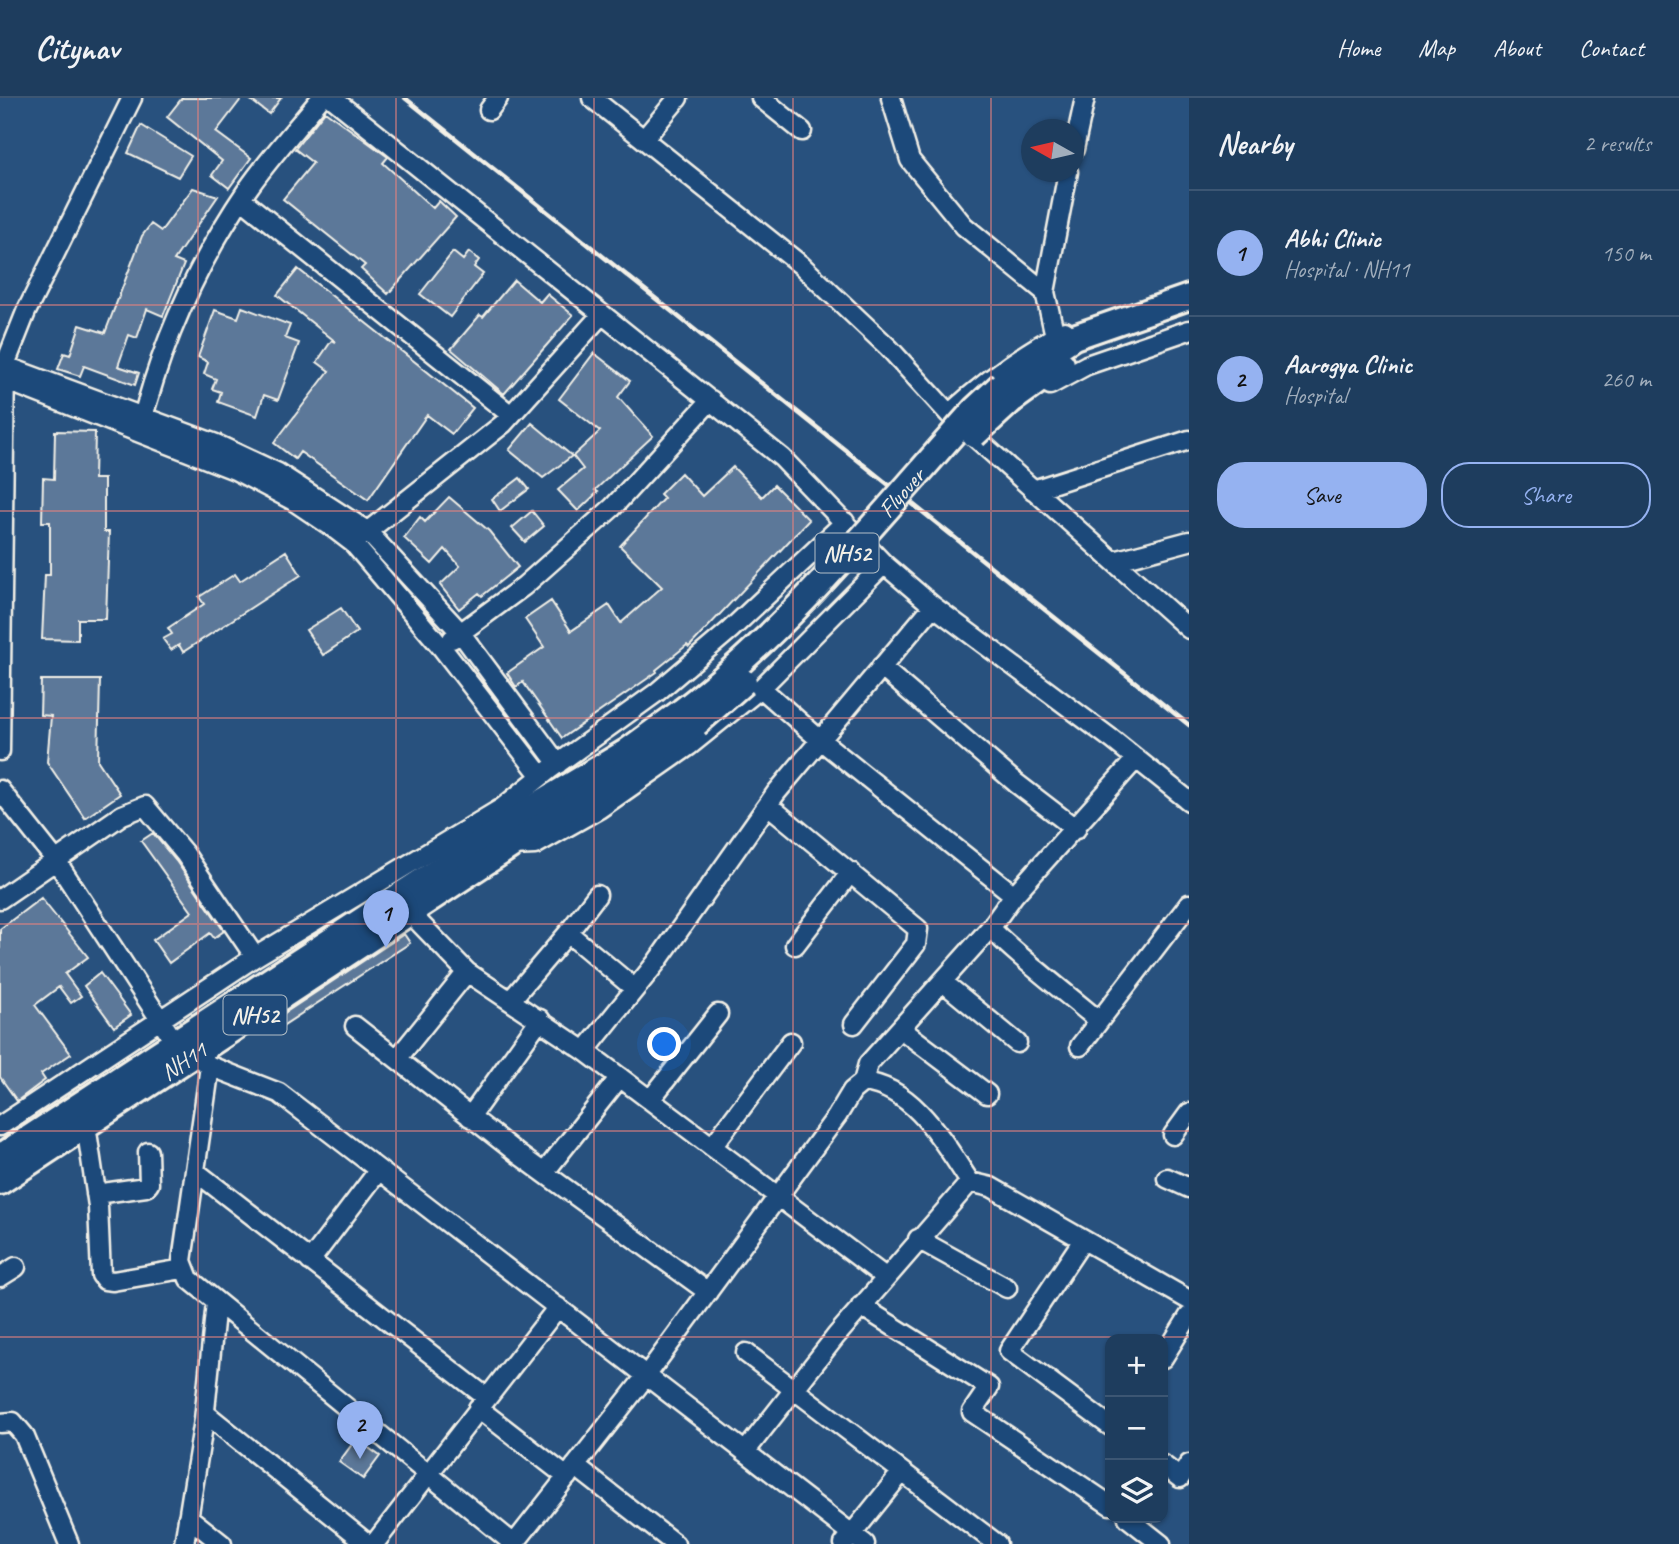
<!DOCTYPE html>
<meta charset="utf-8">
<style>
body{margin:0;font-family:Caveat,sans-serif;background:#264464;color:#f1f3f6}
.controls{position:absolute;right:21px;bottom:21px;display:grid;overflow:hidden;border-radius:14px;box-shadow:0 2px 5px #0004}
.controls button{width:63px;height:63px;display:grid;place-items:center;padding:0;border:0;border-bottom:2px solid #3c5673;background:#1e3d5e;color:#f1f3f6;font:35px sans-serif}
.compass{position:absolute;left:1021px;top:21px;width:63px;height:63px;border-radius:50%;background:#1e3d5e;box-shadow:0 2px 5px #0004;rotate:278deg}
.you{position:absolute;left:665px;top:947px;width:24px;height:24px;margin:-18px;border:5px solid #fff;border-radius:50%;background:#1a73e8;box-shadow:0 0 0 10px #1a73e833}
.badge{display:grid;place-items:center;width:46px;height:46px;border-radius:50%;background:#95b2f1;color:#111;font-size:23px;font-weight:700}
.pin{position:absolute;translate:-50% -58px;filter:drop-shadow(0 2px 4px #0008)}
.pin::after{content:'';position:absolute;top:37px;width:24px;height:21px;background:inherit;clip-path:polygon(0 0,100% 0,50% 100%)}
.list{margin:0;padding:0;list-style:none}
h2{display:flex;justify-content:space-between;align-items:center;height:91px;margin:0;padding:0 28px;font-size:30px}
h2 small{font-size:23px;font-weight:400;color:#a1aebc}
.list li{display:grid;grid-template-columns:46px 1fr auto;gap:21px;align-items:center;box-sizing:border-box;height:126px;padding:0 28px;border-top:2px solid #3c5673}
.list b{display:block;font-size:26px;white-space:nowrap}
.list p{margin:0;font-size:23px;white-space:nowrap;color:#a1aebc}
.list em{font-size:23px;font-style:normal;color:#a1aebc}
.actions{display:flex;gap:14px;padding:21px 28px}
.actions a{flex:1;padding:16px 0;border:2px solid #95b2f1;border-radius:28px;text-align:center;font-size:24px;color:#95b2f1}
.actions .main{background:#95b2f1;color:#111}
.icon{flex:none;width:38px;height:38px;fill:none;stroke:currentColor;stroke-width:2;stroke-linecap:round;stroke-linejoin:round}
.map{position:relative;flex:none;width:1189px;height:1446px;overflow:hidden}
header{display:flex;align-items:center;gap:42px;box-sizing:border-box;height:98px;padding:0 35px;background:#1e3d5e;border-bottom:2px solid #3c5673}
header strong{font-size:33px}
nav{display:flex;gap:38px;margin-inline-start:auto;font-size:24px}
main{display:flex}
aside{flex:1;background:#1e3d5e}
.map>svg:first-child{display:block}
.building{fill:#5b7899;stroke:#f4f1e8;stroke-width:2}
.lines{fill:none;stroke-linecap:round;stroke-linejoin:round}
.minor-casing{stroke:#f4f1e8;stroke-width:23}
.highway-casing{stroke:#f4f1e8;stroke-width:30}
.minor{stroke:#1f4a7a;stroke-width:18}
.highway{stroke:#1f4a7a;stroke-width:24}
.rail{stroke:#f4f1e8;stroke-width:4.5}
.highway-bridge-casing{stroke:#f4f1e8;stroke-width:30;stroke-linecap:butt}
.highway-bridge{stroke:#1f4a7a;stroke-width:24}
.grid{fill:none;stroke:#e4827e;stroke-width:2;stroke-opacity:0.55}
.labels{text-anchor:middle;stroke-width:5;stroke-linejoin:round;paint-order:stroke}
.shield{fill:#1f4a7a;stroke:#b4bfc7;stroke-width:2}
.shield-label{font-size:23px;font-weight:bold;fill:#f4f1e8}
.street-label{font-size:24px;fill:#f4f1e8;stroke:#1f4a7a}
</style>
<header>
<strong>Citynav</strong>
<nav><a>Home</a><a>Map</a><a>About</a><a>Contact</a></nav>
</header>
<main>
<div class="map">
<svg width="1189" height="1446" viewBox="0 0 1189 1446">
<rect width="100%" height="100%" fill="#28517e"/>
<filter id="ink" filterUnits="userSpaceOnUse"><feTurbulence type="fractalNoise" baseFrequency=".0143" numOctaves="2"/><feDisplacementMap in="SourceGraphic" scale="14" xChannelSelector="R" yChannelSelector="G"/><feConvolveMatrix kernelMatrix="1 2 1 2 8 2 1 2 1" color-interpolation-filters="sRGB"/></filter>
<g filter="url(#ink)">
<!-- building -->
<path class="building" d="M 182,0 L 242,0 L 216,34 L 251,60 L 229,90 L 212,77 L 222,63 L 167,19 Z
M 248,0 L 281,0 L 269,16 Z
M 325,13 L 388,59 L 383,65 L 433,110 L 439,103 L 456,119 L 388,196 L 361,171 L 365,167 L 283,101 L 313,65 L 295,51 Z
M 141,27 L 191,58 L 178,79 L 128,55 Z
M 193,90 L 218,98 L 174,162 L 184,166 L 163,218 L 147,211 L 137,240 L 129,237 L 118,268 L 139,275 L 135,287 L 84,268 L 80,278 L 58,271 L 64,255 L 70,257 L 80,227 L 105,235 L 142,138 L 151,126 L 161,133 Z
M 453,154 L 463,162 L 469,154 L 479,162 L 474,169 L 483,176 L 450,219 L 420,196 Z
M 298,171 L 473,310 L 452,336 L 427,317 L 368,402 L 300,354 L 295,361 L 274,345 L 329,273 L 317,264 L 332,242 L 336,244 L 277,197 Z
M 514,182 L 540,204 L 547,196 L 573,217 L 504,296 L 451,251 L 480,217 L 483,219 Z
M 242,209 L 290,227 L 285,240 L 299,245 L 278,302 L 264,297 L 257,318 L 218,304 L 221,294 L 212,291 L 216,281 L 204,276 L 208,264 L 198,259 L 215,212 L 238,220 Z
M 594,255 L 630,283 L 618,299 L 653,338 L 595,392 L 598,394 L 578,413 L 558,392 L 583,371 L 573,358 L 600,333 L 559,301 Z
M 532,325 L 572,358 L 543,380 L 509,352 Z
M 55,333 L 95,334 L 94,381 L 104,381 L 104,434 L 109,434 L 106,521 L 78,521 L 78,542 L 42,541 L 45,477 L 50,477 L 50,424 L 42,424 L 43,380 L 54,381 Z
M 733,369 L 762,399 L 774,387 L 809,422 L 689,549 L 687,547 L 656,572 L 657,574 L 562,640 L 523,584 L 516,589 L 507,575 L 544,549 L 525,521 L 551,503 L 571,533 L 609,507 L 621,525 L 662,489 L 620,448 L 664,400 L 660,396 L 681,375 L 702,398 Z
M 520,380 L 529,391 L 500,413 L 492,401 Z
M 449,399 L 489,433 L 518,469 L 482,498 L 479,495 L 459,511 L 440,487 L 460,468 L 445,451 L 432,466 L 404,440 L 420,419 L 425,424 Z
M 532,413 L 544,428 L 525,444 L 512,430 Z
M 286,453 L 301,477 L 183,554 L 179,547 L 171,552 L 163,541 L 172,536 L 168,530 L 204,506 L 199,499 L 235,476 L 240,483 Z
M 341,510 L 357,534 L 323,557 L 306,532 Z
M 41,582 L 100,582 L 98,663 L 120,696 L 85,720 L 47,664 L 51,618 L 40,617 Z
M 153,735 L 176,763 L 224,833 L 214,840 L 210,835 L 169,865 L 153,842 L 192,814 L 141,743 Z
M 41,800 L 88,859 L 65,876 L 81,898 L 71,905 L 59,889 L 35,907 L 71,956 L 41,976 L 45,982 L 17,1003 L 0,979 L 0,831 Z
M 404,836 L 410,845 L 273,934 L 268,926 Z
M 100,875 L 131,917 L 114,929 L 84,888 Z
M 356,1341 L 380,1358 L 363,1381 L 339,1364 Z"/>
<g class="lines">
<defs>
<path id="minor" d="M 332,0 L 782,360 L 884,466 L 933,508 L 1113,642 L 1189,703
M 592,0 L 801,167 L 889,250 L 949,316 L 1189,531
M 761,0 L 802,33
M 891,0 L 910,62 L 964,128 L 1045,194
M 489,12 L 498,0
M 644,41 L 678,0
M 1074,51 L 1085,0
M 241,101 L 511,317
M 1055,238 L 1045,194 L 1068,74
M 0,266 L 216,346 L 278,375 L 367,433 L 460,534 L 558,666
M 0,280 L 235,372 L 292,402 L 332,429 L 353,445 L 442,550 L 541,678
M 1050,287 L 1087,267 L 1189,232
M 949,316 C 985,283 1021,256 1065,233
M 140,331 C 161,246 198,164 247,92 C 269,60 297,30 321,0
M 1033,392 L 1189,342
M 358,441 L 503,326 L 602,216
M 1114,463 L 1189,443
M 452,541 L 524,488 L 613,409 L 711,302
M 881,569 L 1016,685 L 1076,731
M 761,590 L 819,641 L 1014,797
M 0,653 L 5,267 L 26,214 L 132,0
M 0,692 L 57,764 L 174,943 L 210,968 L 279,995 L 865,1446
M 768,707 L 918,831 L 916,846 L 854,926
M 512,748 L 535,747 L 599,711 L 689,648 L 761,590 L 884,466
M 0,801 L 122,717 L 145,708 L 185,756 L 255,859
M 410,815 L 467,874 L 585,953 L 885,1179
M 991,829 C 996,841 1082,908 1099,923
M 568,835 L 597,797
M 795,847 L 851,774
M 943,884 L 1017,945
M 510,903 L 568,835 L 635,891
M 355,928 L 518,1056 L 708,1194
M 901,931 L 987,996
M 1080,948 L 1189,806
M 585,953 L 656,865 L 776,695 L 933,508
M 397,961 L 467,874
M 210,968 L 182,1163 L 189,1181 L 514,1446
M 863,984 L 868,966 L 991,829 L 1014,797 L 1136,661
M 650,1002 L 718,916
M 470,1019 L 540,921
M 86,1027 L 98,1108 L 101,1177 L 105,1182 L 113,1183 L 183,1171
M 0,1028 L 255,859 L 502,710 L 549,672 L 656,595 L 730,532 L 845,424
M 1173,1037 L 1189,1015
M 712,1049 L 791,944
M 195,1073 L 486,1299
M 544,1075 L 620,979
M 1167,1080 L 1189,1090
M 96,1096 L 146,1089 L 149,1086 L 148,1054
M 918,1141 L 1007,1190
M 1083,1142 L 1009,1253 L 1110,1328
M 310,1163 L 379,1072
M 0,1179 L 16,1169
M 861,1208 L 989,1289 L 972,1314 L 1110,1407
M 746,1255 L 997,1446
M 1163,1260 L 1189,1218
M 478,1310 L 567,1379
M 205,1315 L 368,1446
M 0,1325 L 13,1324 L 24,1337 L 69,1446
M 745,1354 L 836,1238 L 970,1084 L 991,1089 L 1189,1202
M 1163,1367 L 1180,1380 L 1189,1366
M 575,1368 L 675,1446
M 188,1419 L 222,1446
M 1128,1420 L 1161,1446
M 184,1446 L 204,1322 L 216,1204
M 374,1446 L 558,1209
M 514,1446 L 646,1278 L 837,1018 L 852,993 L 863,984 C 914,989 944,1045 970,1084
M 844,1446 L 902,1374"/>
<g id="highway">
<path d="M 1002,286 L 1074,239 L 1189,199"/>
<path d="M 1012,302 L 1062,266"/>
<path d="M 0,1059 L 544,703 L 626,654 L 682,613"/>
<path id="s1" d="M 0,1084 L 696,626"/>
</g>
</defs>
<!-- minor casing -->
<use href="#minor" class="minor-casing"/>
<!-- highway casing -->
<use href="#highway" class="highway-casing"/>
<!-- minor -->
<use href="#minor" class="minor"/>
<!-- highway -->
<use href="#highway" class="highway"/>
<!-- rail -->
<path class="rail" d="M 405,0 L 1189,627"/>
<defs>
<g id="highway-bridge">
<path d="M 974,337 L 1012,302"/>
<path id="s2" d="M 682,613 C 793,528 882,415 975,311 L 1002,286"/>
<path d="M 696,626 L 744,584"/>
</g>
</defs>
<!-- highway-bridge casing -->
<use href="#highway-bridge" class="highway-bridge-casing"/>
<!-- highway-bridge -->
<use href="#highway-bridge" class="highway-bridge"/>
</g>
</g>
<!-- grid -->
<path class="grid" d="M 198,0 L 198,1446M 396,0 L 396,1446M 594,0 L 594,1446M 793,0 L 793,1446M 991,0 L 991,1446M 0,207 L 1189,207M 0,413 L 1189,413M 0,620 L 1189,620M 0,826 L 1189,826M 0,1033 L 1189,1033M 0,1239 L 1189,1239"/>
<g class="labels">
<!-- shield labels -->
<g class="shield">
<rect x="815.5" y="435.5" width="63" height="39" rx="5"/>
<rect x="223.5" y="897.5" width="63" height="39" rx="5"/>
</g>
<g class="shield-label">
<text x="847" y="463">NH52</text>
<text x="255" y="925">NH52</text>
</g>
<!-- street labels -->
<g class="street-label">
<text dy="8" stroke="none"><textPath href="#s2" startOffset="310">Flyover</textPath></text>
<text dy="8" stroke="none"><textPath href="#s1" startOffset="220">NH11</textPath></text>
</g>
</g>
</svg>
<div class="controls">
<button>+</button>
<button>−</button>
<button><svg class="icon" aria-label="layers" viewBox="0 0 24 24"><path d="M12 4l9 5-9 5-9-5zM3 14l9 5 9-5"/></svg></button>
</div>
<svg class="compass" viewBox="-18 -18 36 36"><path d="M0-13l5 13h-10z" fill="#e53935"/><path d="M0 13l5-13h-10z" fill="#a1aebc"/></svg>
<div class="you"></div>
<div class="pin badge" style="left:386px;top:850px">1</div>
<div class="pin badge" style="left:360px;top:1361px">2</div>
</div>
<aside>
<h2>Nearby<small>2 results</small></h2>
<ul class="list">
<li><span class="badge">1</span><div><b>Abhi Clinic</b><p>Hospital · NH11</p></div><em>150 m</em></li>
<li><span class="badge">2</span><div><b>Aarogya Clinic</b><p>Hospital</p></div><em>260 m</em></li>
</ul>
<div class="actions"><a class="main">Save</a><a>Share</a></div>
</aside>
</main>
